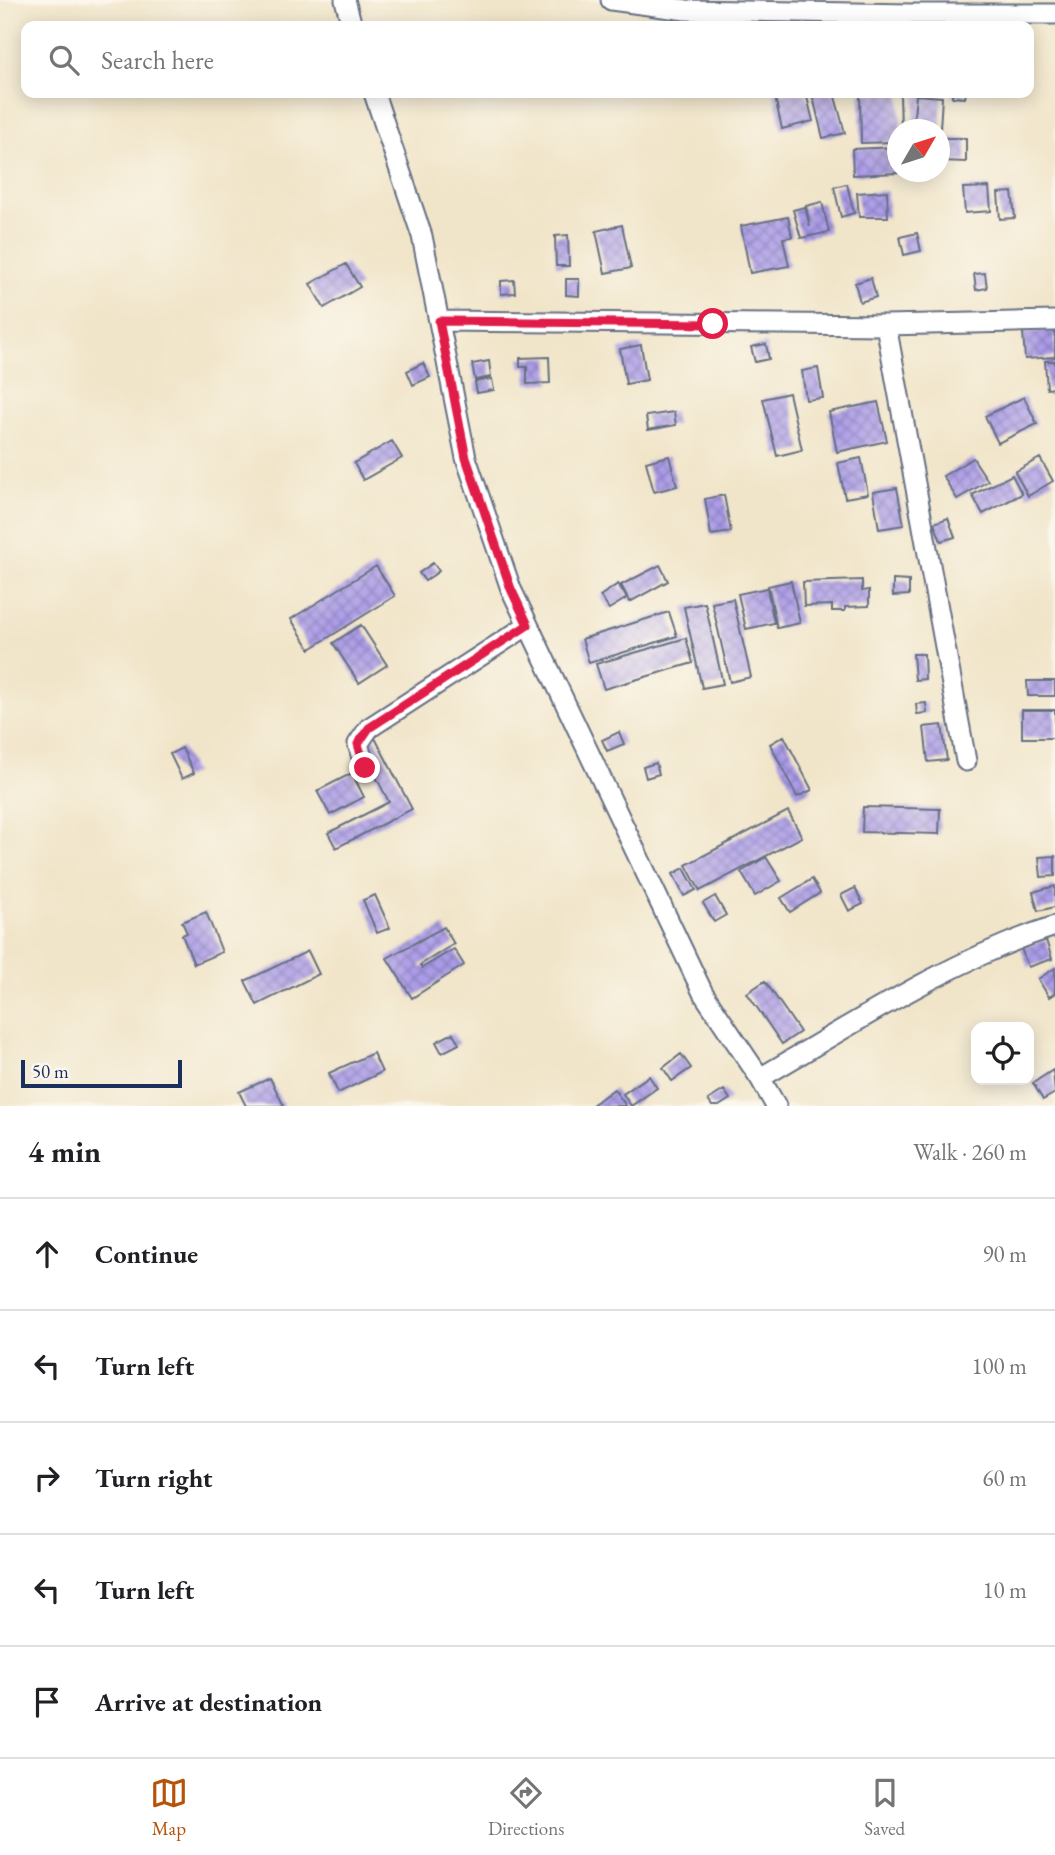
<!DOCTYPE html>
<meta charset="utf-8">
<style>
body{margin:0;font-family:"EB Garamond",serif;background:#f6f6f6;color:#202124}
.controls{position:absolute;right:21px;bottom:21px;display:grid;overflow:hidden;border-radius:14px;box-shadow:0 4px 18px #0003}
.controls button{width:63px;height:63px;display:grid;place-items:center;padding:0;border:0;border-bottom:2px solid #e0e0e0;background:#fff;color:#202124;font:35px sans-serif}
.compass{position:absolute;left:887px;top:119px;width:63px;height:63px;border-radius:50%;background:#fff;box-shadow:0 4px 18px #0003;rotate:51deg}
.scale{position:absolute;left:21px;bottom:18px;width:161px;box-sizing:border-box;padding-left:7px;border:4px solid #1b2f5e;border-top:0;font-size:19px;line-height:24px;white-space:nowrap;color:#1b2f5e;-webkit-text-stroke:5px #fbf7ec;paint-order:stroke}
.stop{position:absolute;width:21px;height:21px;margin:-16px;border:5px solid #e11d48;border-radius:50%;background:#fff}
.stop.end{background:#e11d48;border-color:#fff;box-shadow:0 2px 7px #0008}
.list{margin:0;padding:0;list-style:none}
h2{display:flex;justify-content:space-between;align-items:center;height:91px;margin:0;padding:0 28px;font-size:30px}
h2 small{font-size:23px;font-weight:400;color:#757577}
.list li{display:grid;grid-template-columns:46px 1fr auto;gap:21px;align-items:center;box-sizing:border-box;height:112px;padding:0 28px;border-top:2px solid #e0e0e0}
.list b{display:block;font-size:26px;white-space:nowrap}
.list em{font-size:23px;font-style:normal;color:#757577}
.icon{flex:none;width:38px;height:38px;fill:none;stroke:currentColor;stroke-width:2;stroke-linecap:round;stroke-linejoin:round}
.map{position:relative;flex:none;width:1055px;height:1106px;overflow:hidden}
.search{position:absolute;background:#fff;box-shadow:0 4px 18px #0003;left:21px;right:21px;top:21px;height:77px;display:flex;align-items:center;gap:18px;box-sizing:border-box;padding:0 24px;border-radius:14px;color:#757577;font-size:26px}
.sheet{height:651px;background:#fff}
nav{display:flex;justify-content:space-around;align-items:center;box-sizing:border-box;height:98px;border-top:2px solid #e0e0e0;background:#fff;font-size:19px;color:#757577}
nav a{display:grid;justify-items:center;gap:4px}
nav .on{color:#b45309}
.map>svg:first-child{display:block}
.building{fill:url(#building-cross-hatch)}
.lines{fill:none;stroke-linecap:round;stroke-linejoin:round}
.street-casing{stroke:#666f83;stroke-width:23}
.street{stroke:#fff;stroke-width:19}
.route{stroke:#e11d48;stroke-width:9}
</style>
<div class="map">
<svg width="1055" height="1106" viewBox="0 0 1055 1106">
<defs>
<pattern id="building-cross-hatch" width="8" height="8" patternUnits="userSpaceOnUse" patternTransform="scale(1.75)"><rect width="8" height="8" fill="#ab9be7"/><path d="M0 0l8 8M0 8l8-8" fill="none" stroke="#8a7fbe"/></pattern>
</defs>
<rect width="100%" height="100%" fill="#fbf7ec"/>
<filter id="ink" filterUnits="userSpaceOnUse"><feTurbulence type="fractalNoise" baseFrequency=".0143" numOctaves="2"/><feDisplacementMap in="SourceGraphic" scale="14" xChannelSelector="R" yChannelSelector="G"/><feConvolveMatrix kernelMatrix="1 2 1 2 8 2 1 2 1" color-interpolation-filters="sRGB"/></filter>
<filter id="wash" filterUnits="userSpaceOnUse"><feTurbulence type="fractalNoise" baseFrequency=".00686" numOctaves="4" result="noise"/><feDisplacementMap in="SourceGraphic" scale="28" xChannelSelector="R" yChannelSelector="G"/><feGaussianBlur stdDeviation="1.57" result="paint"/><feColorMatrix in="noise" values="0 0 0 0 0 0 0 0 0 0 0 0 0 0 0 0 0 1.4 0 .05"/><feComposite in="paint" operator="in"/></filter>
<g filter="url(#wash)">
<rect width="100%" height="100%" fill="#f1e5c9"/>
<g id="blocks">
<!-- building -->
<path class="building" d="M 774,93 L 806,93 L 813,121 L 782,129 Z
M 812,93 L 834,93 L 845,133 L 823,138 Z
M 865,93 L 900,94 L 901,130 L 898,130 L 898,142 L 861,143 L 860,94 Z
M 952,93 L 966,93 L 965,98 L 952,97 Z
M 916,95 L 942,97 L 940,129 L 913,127 Z
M 942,138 L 966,138 L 966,162 L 942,161 Z
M 898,147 L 898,173 L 853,175 L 852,149 Z
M 847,184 L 854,213 L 841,217 L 834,187 Z
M 989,187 L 991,211 L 965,213 L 963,188 Z
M 887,191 L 888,217 L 859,217 L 857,193 Z
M 1012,192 L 1015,218 L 1000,219 L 998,193 Z
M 822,202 L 829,232 L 801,238 L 793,210 L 805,207 L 810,227 L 806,206 Z
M 788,217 L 792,237 L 783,238 L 789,266 L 750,273 L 741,226 Z
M 622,225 L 631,268 L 605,273 L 596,231 Z
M 917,233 L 921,251 L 904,255 L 900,237 Z
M 568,235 L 569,266 L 556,266 L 555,236 Z
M 346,264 L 360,287 L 324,308 L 310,284 Z
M 985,273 L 987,288 L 976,290 L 974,274 Z
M 871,278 L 876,297 L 860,302 L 855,283 Z
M 566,279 L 579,279 L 579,296 L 566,295 Z
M 514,280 L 515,293 L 501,294 L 501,281 Z
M 1055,330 L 1055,357 L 1025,359 L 1023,332 Z
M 766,344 L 769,359 L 755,362 L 751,347 Z
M 641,345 L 647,380 L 626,384 L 620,349 Z
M 549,357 L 550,383 L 527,384 L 527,367 L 520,367 L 520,358 Z
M 489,361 L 491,377 L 475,380 L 472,364 Z
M 1045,361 L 1055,361 L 1055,388 L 1047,389 Z
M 423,363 L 430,377 L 413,385 L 407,371 Z
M 818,368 L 823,398 L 806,400 L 802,371 Z
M 492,379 L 494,390 L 477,393 L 475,382 Z
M 789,393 L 802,450 L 777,456 L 763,399 Z
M 1024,397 L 1037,424 L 998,443 L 985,416 Z
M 878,402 L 887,441 L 837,452 L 829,412 Z
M 674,412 L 676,425 L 648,430 L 646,416 Z
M 392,441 L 402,458 L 363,480 L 354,463 Z
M 669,456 L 677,486 L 654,492 L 646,462 Z
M 861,458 L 868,494 L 845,498 L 838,463 Z
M 973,458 L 988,481 L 957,499 L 943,476 Z
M 1040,458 L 1053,481 L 1028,496 L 1015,472 Z
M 1012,475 L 1022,494 L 983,514 L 972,495 Z
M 897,488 L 904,525 L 879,529 L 873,492 Z
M 724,495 L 731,532 L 711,535 L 705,499 Z
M 948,518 L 955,537 L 941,541 L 934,523 Z
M 433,563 L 439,571 L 425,581 L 419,573 Z
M 660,565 L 668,581 L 630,602 L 621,585 Z
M 376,566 L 395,596 L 310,649 L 291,619 Z
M 862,580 L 862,591 L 869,590 L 869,606 L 845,607 L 845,611 L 832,611 L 832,605 L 804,606 L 803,582 Z
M 893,580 L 909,581 L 909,595 L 893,596 Z
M 791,581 L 800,623 L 777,628 L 768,586 Z
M 618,584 L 627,598 L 609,609 L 600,596 Z
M 767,588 L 774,623 L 746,629 L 738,594 Z
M 733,599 L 751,677 L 730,682 L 712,603 Z
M 705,603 L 723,684 L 702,688 L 684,607 Z
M 669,612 L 677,636 L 589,663 L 582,639 Z
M 361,625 L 387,665 L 359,683 L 333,643 Z
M 686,638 L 693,663 L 604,689 L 596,664 Z
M 913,654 L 924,654 L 925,679 L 915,680 Z
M 1027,681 L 1055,681 L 1055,696 L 1028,696 Z
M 926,703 L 927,713 L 917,714 L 916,704 Z
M 1022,710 L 1055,710 L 1055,738 L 1022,738 Z
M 942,725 L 947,760 L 928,762 L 924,727 Z
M 619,732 L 624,744 L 607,751 L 602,740 Z
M 784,736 L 812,790 L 797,797 L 770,744 Z
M 375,738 L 412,809 L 336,848 L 328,833 L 389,802 L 360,746 Z
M 182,748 L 194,773 L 182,779 L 170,754 Z
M 656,763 L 659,774 L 646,778 L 643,767 Z
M 352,773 L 364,797 L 330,815 L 317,791 Z
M 863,807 L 940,809 L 939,834 L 862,832 Z
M 788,811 L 802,837 L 700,891 L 686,865 Z
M 1055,856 L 1055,876 L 1041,877 L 1039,857 Z
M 766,857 L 781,881 L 755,896 L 741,872 Z
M 684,868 L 696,890 L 684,896 L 673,874 Z
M 812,879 L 820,893 L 790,912 L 781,898 Z
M 1055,886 L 1055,907 L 1038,911 L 1033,892 Z
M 855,888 L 863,904 L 849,911 L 841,895 Z
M 375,895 L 390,928 L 377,933 L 363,900 Z
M 715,896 L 726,915 L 714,922 L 703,903 Z
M 206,912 L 222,952 L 194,964 L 182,935 L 187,933 L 182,922 Z
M 444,927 L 454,944 L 420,965 L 422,968 L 454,949 L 464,965 L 412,998 L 387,958 Z
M 1046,940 L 1052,959 L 1028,967 L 1021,948 Z
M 308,951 L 319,974 L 257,1005 L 245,981 Z
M 1055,968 L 1055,993 L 1049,997 L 1038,979 Z
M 765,981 L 800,1032 L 782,1044 L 747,993 Z
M 453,1033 L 459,1044 L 442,1053 L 436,1042 Z
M 373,1053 L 382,1072 L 338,1093 L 329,1073 Z
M 681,1054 L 691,1068 L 672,1081 L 663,1068 Z
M 1053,1070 L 1055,1093 L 1043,1100 L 1033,1083 Z
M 649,1076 L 657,1088 L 631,1106 L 623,1094 Z
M 270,1078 L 284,1106 L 246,1106 L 239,1092 Z
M 614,1089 L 626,1106 L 591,1106 Z
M 724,1090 L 730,1099 L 719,1106 L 712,1106 L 708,1100 Z"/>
</g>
</g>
<g filter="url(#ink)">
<use href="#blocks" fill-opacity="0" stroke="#666f83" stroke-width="2"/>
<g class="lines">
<defs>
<path id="street" d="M 345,0 L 352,26
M 611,0 L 686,10 L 911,14 L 1055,14
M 374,93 L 422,236 L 466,458 L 511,589 L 703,993 L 760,1078 L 776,1106
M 439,321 L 886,325 L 1055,321
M 886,325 L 966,761
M 365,768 L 358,744 L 369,728 L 528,625
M 760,1078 C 855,1023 950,960 1055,926"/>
</defs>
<!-- street casing -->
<use href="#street" class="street-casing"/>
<!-- street -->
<use href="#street" class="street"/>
</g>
</g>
<g class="lines" filter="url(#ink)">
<!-- route -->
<path class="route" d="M 365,768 L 358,744 L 369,728 L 528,625 L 511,589 L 466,458 L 439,321 L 713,324"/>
</g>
</svg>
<div class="controls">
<button><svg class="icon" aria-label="locate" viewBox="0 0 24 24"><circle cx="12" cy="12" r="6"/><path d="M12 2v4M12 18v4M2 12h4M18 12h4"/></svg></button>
</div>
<svg class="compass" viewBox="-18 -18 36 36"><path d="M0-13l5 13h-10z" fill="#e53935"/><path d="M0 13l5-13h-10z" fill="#757577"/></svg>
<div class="scale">50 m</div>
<div class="stop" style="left:713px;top:324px"></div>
<div class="stop end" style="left:365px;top:768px"></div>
<div class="search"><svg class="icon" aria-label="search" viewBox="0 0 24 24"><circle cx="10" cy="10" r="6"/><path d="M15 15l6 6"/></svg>Search here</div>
</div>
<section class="sheet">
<h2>4 min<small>Walk · 260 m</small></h2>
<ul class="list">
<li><svg class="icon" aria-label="ahead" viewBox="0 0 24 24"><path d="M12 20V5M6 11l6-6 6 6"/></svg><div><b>Continue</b></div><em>90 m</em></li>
<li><svg class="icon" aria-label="left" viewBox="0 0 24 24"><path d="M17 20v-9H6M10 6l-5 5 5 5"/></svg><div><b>Turn left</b></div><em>100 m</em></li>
<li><svg class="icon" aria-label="right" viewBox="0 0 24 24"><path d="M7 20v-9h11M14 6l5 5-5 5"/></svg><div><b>Turn right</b></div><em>60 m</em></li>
<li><svg class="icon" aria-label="left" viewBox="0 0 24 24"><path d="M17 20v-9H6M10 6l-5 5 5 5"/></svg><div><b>Turn left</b></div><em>10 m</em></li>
<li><svg class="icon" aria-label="arrive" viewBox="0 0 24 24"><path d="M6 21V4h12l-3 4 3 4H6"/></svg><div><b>Arrive at destination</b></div></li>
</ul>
</section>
<nav>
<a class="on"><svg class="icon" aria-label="map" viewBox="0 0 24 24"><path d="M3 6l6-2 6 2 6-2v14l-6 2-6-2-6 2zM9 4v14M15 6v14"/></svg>Map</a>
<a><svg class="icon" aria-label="directions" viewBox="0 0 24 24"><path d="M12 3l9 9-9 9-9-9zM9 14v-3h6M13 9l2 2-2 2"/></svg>Directions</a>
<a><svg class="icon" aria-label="saved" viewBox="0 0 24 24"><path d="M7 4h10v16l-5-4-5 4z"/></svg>Saved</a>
</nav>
